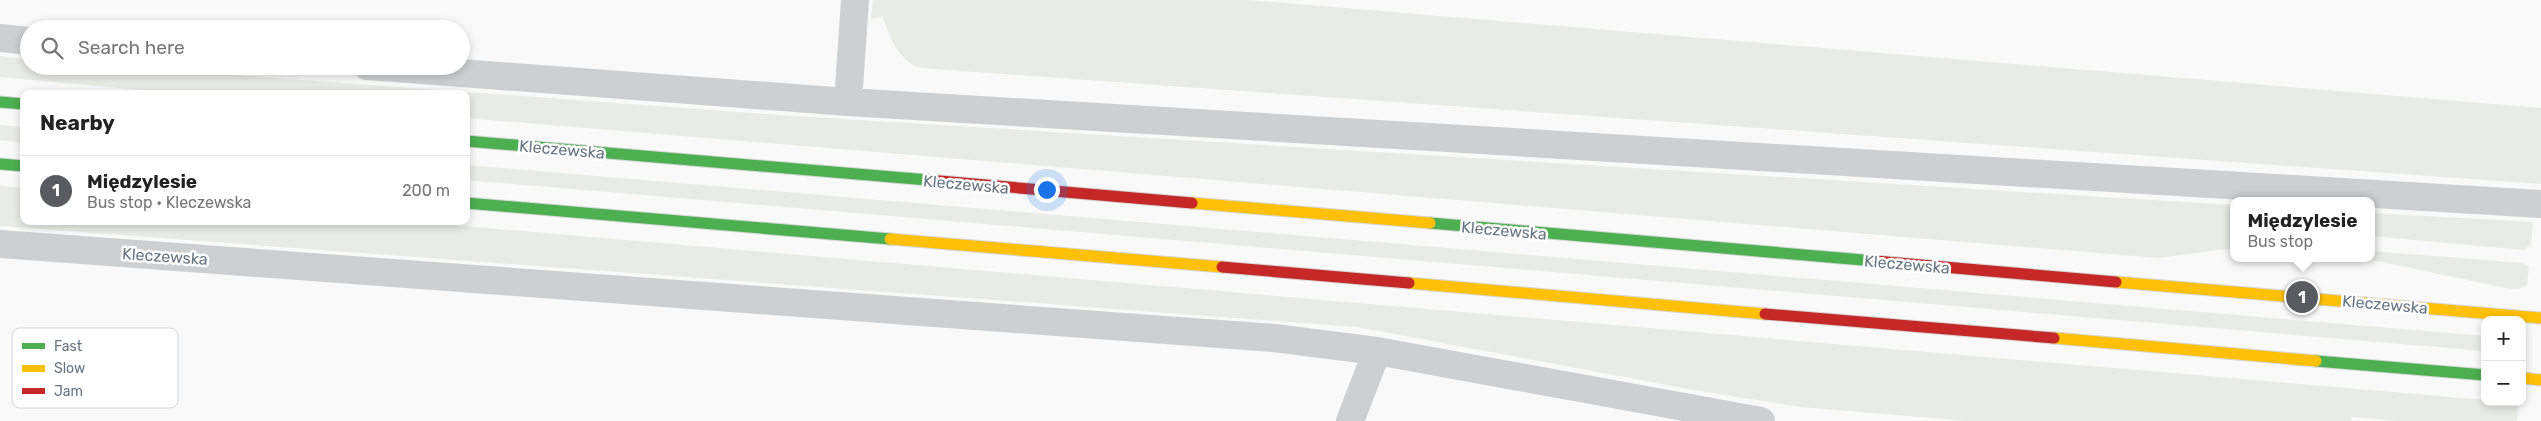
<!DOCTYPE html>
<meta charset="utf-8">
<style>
body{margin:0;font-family:Rubik,sans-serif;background:#f6f6f6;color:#222}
.controls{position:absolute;right:15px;bottom:15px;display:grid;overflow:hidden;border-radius:10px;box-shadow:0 2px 8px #0003}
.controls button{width:45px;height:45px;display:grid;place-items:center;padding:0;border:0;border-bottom:1px solid #e0e0e0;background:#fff;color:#222;font:25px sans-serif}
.you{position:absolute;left:1046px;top:189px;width:18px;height:18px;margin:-12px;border:4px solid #fff;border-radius:50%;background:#1a73e8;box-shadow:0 0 0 8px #1a73e833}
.badge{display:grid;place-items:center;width:32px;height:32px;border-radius:50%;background:#585c60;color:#fff;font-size:16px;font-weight:700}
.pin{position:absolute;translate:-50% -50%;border:2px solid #fff;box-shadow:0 1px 5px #0006}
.popup{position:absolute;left:2230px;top:197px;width:145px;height:65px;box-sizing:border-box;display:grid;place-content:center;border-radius:10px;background:#fff;filter:drop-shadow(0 1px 4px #0005);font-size:16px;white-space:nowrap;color:#767676}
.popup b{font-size:19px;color:#222}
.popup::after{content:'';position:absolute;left:50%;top:100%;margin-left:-10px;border:10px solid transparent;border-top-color:#fff}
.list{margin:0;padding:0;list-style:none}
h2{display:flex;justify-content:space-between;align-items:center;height:65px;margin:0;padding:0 20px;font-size:21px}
h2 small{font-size:16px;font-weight:400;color:#767676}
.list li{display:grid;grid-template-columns:32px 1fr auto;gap:15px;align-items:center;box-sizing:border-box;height:70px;padding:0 20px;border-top:1px solid #e0e0e0}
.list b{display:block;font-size:19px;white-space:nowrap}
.list p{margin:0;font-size:16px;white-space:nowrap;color:#767676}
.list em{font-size:16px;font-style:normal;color:#767676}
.icon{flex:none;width:28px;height:28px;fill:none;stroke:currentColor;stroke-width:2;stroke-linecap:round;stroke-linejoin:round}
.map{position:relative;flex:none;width:2541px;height:421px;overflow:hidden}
.search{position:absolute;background:#fff;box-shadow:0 2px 8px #0003;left:20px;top:20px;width:450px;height:55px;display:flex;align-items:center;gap:12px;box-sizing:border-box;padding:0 18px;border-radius:28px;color:#767676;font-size:19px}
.panel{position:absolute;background:#fff;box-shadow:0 2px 8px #0003;left:20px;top:90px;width:450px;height:135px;border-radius:10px}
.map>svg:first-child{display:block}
.green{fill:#e8ebe6}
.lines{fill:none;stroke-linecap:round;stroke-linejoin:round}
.fast-casing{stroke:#d5d6d7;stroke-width:13}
.slow-casing{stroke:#d5d6d7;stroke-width:13}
.jam-casing{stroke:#d5d6d7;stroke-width:13}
.street{stroke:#cecfd0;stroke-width:28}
.fast{stroke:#4caf50;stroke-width:11}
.slow{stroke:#ffc107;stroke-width:11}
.jam{stroke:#c62828;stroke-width:11}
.labels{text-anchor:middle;stroke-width:5;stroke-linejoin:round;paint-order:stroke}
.street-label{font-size:16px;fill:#657683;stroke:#fff}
.key{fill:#fff;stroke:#d1d6da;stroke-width:1}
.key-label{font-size:14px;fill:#657683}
</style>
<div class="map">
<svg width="2541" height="421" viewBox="0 0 2541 421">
<rect width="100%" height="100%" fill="#f9f9f9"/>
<!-- green -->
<path class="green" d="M 873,0 L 1248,0 L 2541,108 L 2541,184 L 935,69 C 930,68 921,68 915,66 C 898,58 887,33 883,16 L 871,19 Z
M 0,56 L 29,60 L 29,66 L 113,66 L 778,115 L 2233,205 L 2233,248 L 2159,258 L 466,118 L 466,94 L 184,94 L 0,77 Z
M 0,125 L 24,127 L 24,143 L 0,140 Z
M 466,165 L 2485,336 L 2485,351 L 466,180 Z
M 0,186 L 24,188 L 24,221 L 405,221 L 2485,400 L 2485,402 L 2518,403 L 2517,419 L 2513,421 L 2398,421 L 2352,417 L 2351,421 L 1967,421 L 1801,407 L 1694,390 L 1357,327 L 0,226 Z
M 2371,213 L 2533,222 L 2531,244 L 2524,250 L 2371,236 Z
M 2371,251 L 2523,263 L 2529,267 L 2527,285 L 2519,289 L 2511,289 L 2363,258 L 2371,258 Z"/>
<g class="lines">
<defs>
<path id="fast" d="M 0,102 L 24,104
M 466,141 L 928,180
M 0,164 L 24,166
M 466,203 L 890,239
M 1430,223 L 1875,261
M 2316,361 L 2485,375"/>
<path id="slow" d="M 1192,203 L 1430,223
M 890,239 L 1222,267
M 2116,282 L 2541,318
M 1409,283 L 1765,314
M 2054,338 L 2316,361
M 2522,378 L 2541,380"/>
<path id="jam" d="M 928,180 L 1192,203
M 1875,261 L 2116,282
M 1222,267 L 1409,283
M 1765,314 L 2054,338"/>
</defs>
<!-- fast casing -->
<use href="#fast" class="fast-casing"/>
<!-- slow casing -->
<use href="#slow" class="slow-casing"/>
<!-- jam casing -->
<use href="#jam" class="jam-casing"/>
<!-- street -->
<path class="street" d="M 0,38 L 29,41
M 367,66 L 848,102 L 2541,204
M 848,102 L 855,0
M 0,244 L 1274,338 L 1377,351 L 1761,421
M 1350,421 L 1377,351"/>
<!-- fast -->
<use href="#fast" class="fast"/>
<!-- slow -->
<use href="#slow" class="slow"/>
<!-- jam -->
<use href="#jam" class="jam"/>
</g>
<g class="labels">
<!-- street labels -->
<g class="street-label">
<text transform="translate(562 149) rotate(5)" y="6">Kleczewska</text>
<text transform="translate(966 184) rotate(5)" y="6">Kleczewska</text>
<text transform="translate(1504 230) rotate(5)" y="6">Kleczewska</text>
<text transform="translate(165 256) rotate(4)" y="6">Kleczewska</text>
<text transform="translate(1907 264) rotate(5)" y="6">Kleczewska</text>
<text transform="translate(2385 304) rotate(5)" y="6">Kleczewska</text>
</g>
</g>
<!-- legend -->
<rect x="12" y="328" width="166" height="80" rx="8" class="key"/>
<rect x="22" y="343" width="23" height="6" fill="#4caf50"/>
<rect x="22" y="365" width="23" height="7" fill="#ffc107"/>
<rect x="22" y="388" width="23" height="6" fill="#c62828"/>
<g class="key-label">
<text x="54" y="351">Fast</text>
<text x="54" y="373">Slow</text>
<text x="54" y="396">Jam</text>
</g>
</svg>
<div class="controls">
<button>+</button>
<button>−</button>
</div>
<div class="you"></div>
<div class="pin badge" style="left:2302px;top:297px">1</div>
<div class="popup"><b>Międzylesie</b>Bus stop</div>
<div class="search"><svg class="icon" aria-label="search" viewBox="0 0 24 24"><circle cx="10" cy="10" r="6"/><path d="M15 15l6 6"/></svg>Search here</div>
<section class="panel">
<h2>Nearby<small></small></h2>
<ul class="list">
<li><span class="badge">1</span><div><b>Międzylesie</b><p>Bus stop · Kleczewska</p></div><em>200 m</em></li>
</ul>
</section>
</div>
